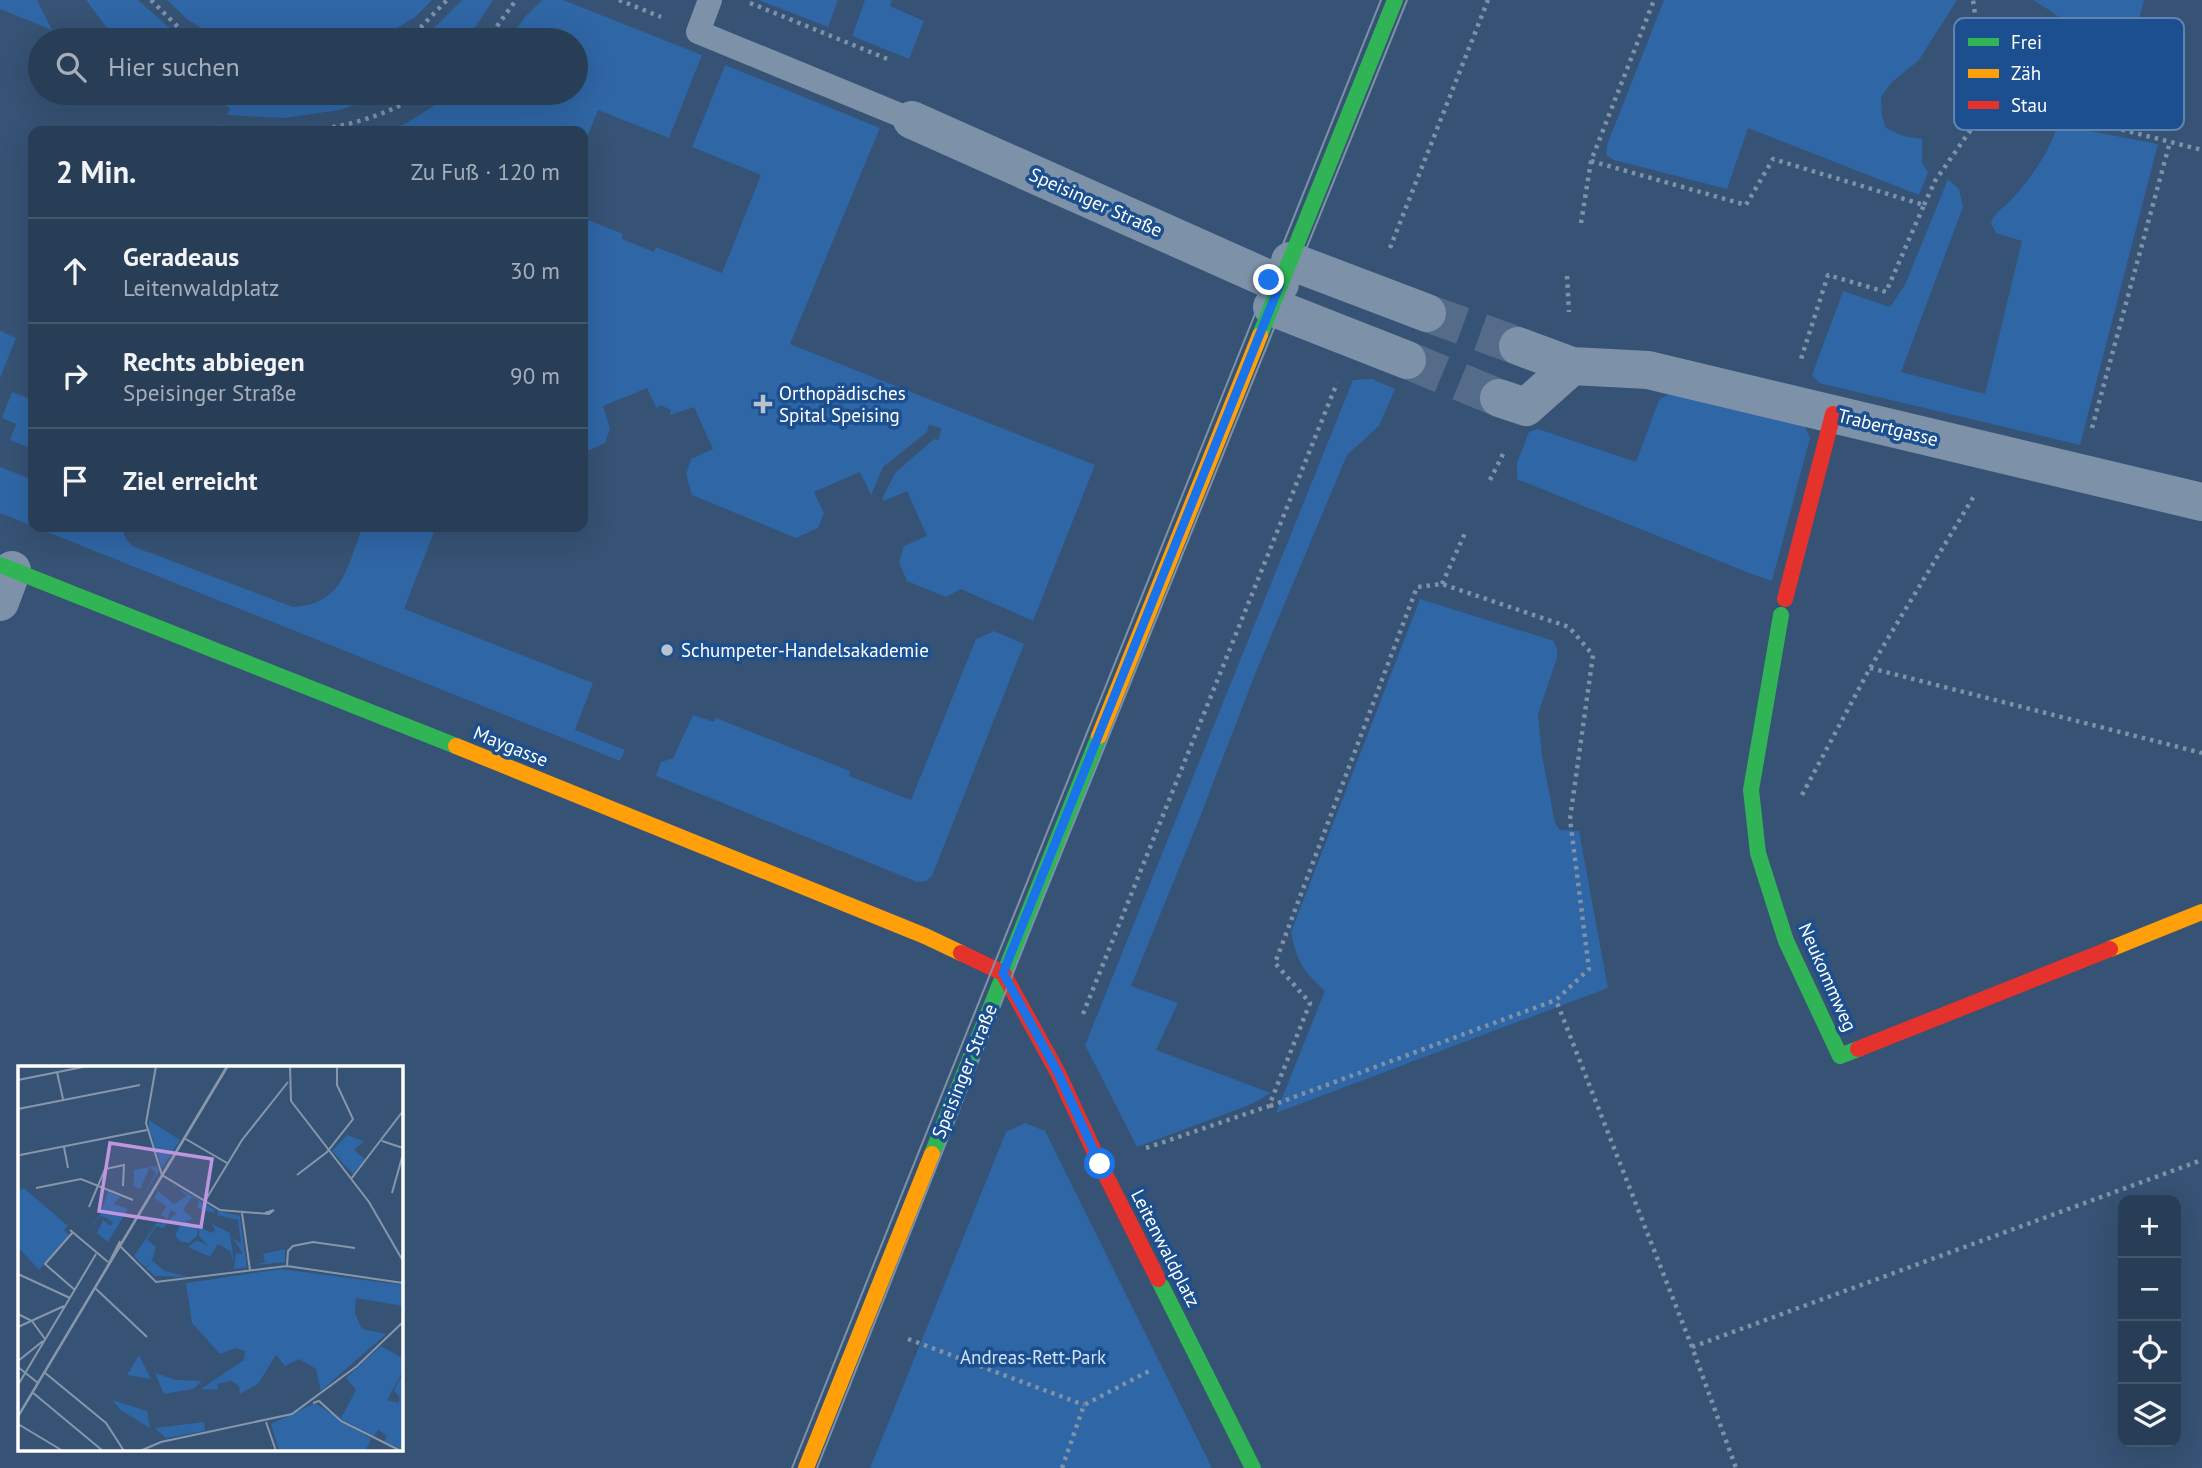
<!DOCTYPE html>
<html lang="de">
<meta charset="utf-8">
<style>
body{margin:0;font-family:"PT Sans",sans-serif;background:#344961;color:#f1f3f6}
.controls{position:absolute;right:21px;bottom:21px;display:grid;overflow:hidden;border-radius:14px;box-shadow:0 7px 28px #0002}
.controls button{width:63px;height:63px;display:grid;place-items:center;padding:0;border:0;border-bottom:2px solid #44576d;background:#283e57;color:#f1f3f6;font:35px sans-serif}
.stop{position:absolute;width:21px;height:21px;margin:-16px;border:5px solid #1a73e8;border-radius:50%;background:#fff}
.stop.end{background:#1a73e8;border-color:#fff;box-shadow:0 2px 7px #0008}
.list{margin:0;padding:0;list-style:none}
h2{display:flex;justify-content:space-between;align-items:center;height:91px;margin:0;padding:0 28px;font-size:30px}
h2 small{font-size:23px;font-weight:400;color:#a5aeba}
.list li{display:grid;grid-template-columns:46px 1fr auto;gap:21px;align-items:center;box-sizing:border-box;height:105px;padding:0 28px;border-top:2px solid #44576d}
.list b{display:block;font-size:26px;white-space:nowrap}
.list p{margin:0;font-size:23px;white-space:nowrap;color:#a5aeba}
.list em{font-size:23px;font-style:normal;color:#a5aeba}
.icon{flex:none;width:38px;height:38px;fill:none;stroke:currentColor;stroke-width:2;stroke-linecap:round;stroke-linejoin:round}
.map{position:relative;flex:none;width:2202px;height:1468px;overflow:hidden}
.search{position:absolute;background:#283e57;box-shadow:0 7px 28px #0002;left:28px;top:28px;width:560px;height:77px;display:flex;align-items:center;gap:18px;box-sizing:border-box;padding:0 24px;border-radius:38px;color:#a5aeba;font-size:26px}
.panel{position:absolute;background:#283e57;box-shadow:0 7px 28px #0002;left:28px;top:126px;width:560px;height:406px;border-radius:14px}
.map>svg:first-child{display:block}
.green{fill:#2f66a5}
.lines{fill:none;stroke-linecap:round;stroke-linejoin:round}
.street-tunnel{stroke:#546c89;stroke-width:38;stroke-dasharray:38 19;stroke-linecap:butt}
.path{stroke:#7d92a8;stroke-width:4.5;stroke-dasharray:3.5 5;stroke-linecap:butt}
.lane{stroke:#7d92a8;stroke-width:24}
.street{stroke:#7d92a8;stroke-width:38}
.fast{stroke:#30b455;stroke-width:16}
.slow{stroke:#ff9f0a;stroke-width:16}
.jam{stroke:#e5322d;stroke-width:16}
.tram{stroke:#7e92a7;stroke-width:2}
.route{stroke:#1a73e8;stroke-width:9}
.poi-dot{fill:#b9c2ce;stroke:#1b4f8f;stroke-width:2.5}
.labels{text-anchor:middle;stroke-width:7;stroke-linejoin:round;paint-order:stroke}
.street-label{font-size:19px;fill:#fff;stroke:#1b4f8f}
.poi-label{font-size:19px;fill:#fff;stroke:#1b4f8f;text-anchor:start}
.park-label{font-size:19px;fill:#cfe3fa;stroke:#1b4f8f}
.inset-road{fill:none;stroke:#8697ac;stroke-width:2}
.view{fill:#bd96df;fill-opacity:0.15;stroke:#bd96df;stroke-width:3.5}
.inset-edge{fill:none;stroke:#fff;stroke-width:3.5}
.key{fill:#1b4f8f;stroke:#5f84b1;stroke-width:2}
.key-label{font-size:19px;fill:#fff}
</style>
<div class="map">
<svg width="2202" height="1468" viewBox="0 0 2202 1468">
<rect width="100%" height="100%" fill="#365274"/>
<!-- green -->
<path class="green" d="M 0,0 L 37,0 L 52,30 L 0,9 Z
M 86,0 L 138,0 L 183,40 L 116,40 Z
M 167,0 L 432,0 L 414,18 L 376,40 L 223,40 L 188,20 Z
M 462,0 L 493,0 L 476,26 L 462,40 L 417,40 L 427,35 Z
M 542,0 L 563,0 L 702,55 L 669,138 L 598,110 L 583,147 L 583,131 L 385,131 L 407,123 L 454,93 L 576,93 L 576,40 L 509,40 L 525,17 Z
M 759,0 L 838,0 L 828,27 Z
M 865,0 L 892,0 L 890,6 L 924,21 L 909,59 L 852,36 Z
M 1664,0 L 1957,0 L 1919,60 L 1891,83 L 1881,97 L 1882,116 L 1886,128 L 1903,136 L 1922,139 L 1922,163 L 1928,172 L 1919,195 L 1748,128 L 1727,189 L 1614,160 L 1606,155 L 1607,145 Z
M 2033,0 L 2144,0 L 2113,119 L 2062,106 C 2067,79 2081,36 2056,15 C 2049,9 2040,5 2033,0 Z
M 725,65 L 880,128 L 790,344 L 1095,465 L 1033,621 L 961,589 L 946,597 L 907,581 L 899,562 L 904,546 L 927,536 L 907,491 L 884,501 L 882,499 L 895,473 L 934,439 L 939,440 L 941,428 L 929,425 L 927,432 L 883,467 L 871,495 L 860,472 L 814,492 L 824,513 L 818,528 L 796,538 L 692,495 L 686,474 L 691,459 L 713,449 L 694,407 L 670,415 L 671,410 L 660,405 L 657,409 L 647,388 L 603,406 L 610,429 L 605,443 L 583,453 L 583,218 L 623,234 L 622,239 L 654,252 L 656,247 L 722,273 L 761,175 L 692,147 Z
M 225,93 L 390,93 L 340,110 L 284,118 L 227,115 L 230,108 L 222,103 Z
M 2058,125 L 2158,144 L 2080,445 L 1819,383 L 1812,375 L 1843,291 L 1890,307 L 1905,285 L 1948,179 L 1959,189 L 1963,207 L 1901,372 L 1985,394 L 2022,241 L 1996,233 L 1991,223 C 1995,211 2005,207 2013,198 C 2031,178 2050,150 2058,125 Z
M 0,331 L 16,338 L 0,378 Z
M 1372,379 L 1395,389 L 1379,426 L 1347,455 L 1256,672 L 1198,822 L 1131,986 L 1178,1003 L 1156,1050 L 1271,1093 L 1252,1104 L 1137,1147 L 1085,1045 L 1353,380 Z
M 12,392 L 33,400 L 33,449 L 10,440 L 16,424 L 2,418 Z
M 1669,394 L 1803,423 L 1810,438 L 1772,581 L 1749,573 L 1517,479 L 1517,463 L 1529,432 L 1538,429 L 1636,462 L 1659,400 Z
M 0,467 L 33,480 L 33,526 L 0,513 Z
M 35,527 L 122,527 L 125,537 L 132,546 L 293,607 C 344,604 346,568 363,527 L 436,527 L 404,609 L 593,683 L 575,730 L 625,750 L 620,761 Z
M 1420,599 L 1554,641 L 1557,650 L 1557,658 L 1538,714 L 1542,755 L 1555,823 L 1560,830 L 1579,831 L 1608,988 L 1276,1113 L 1325,991 C 1303,970 1297,963 1291,932 Z
M 994,631 L 1024,644 L 932,876 L 926,881 L 917,882 L 656,776 L 661,762 L 673,758 L 693,715 L 714,722 L 716,718 L 850,771 L 849,776 L 911,800 L 976,639 Z
M 1025,1123 L 1045,1131 L 1212,1468 L 870,1468 L 1006,1132 Z"/>
<g class="lines">
<!-- street-tunnel -->
<path class="street-tunnel" d="M 1427,313 L 1518,346
M 1407,360 L 1499,398"/>
<!-- path -->
<path class="path" d="M 151,0 L 179,28 L 201,40
M 619,0 L 661,17
M 750,3 L 890,60
M 398,40 L 421,27 L 447,0
M 487,40 L 516,0
M 206,97 L 208,93
M 1988,105 L 2100,124 L 2202,150
M 222,128 L 255,131
M 307,131 C 349,126 386,116 422,93
M 1591,161 L 1746,205 L 1773,159 L 1924,205 L 1886,292 L 1828,275 L 1801,359
M 1924,205 L 1935,181 L 1988,105 L 1973,0
M 1581,223 L 1591,161 L 1654,0
M 1390,248 L 1488,0
M 1567,276 L 1569,312
M 2092,428 L 2170,142
M 1490,480 L 1505,450
M 1442,584 L 1465,533
M 1870,668 L 2202,753
M 1802,795 L 1870,668 L 1974,496
M 1083,1014 L 1337,383
M 1270,1106 L 1556,1000
M 1146,1148 L 1269,1106 L 1310,1003 L 1275,963 L 1417,587 L 1442,584 L 1569,627 L 1593,655 L 1570,819 L 1589,969 L 1556,1000 L 1692,1347 L 1736,1468
M 908,1339 L 1084,1405
M 1692,1347 L 2202,1160
M 1062,1468 L 1084,1405 L 1151,1370"/>
<!-- lane -->
<path class="lane" d="M 710,0 L 698,32 L 912,120"/>
<!-- street -->
<path class="street" d="M 912,120 L 1280,284
M 1290,261 L 1427,313
M 1272,307 L 1407,360
M 1518,346 L 1572,366 L 1648,370 L 2202,502
M 1499,398 L 1526,407 L 1572,366
M 0,602 L 12,570"/>
<!-- fast -->
<path class="fast" d="M 1260,335 L 1395,0
M 0,565 L 456,746
M 1781,615 L 1751,790 L 1758,853 L 1786,941 L 1840,1056 L 1858,1049
M 932,1154 L 1099,736
M 1158,1279 L 1253,1468"/>
<!-- slow -->
<path class="slow" d="M 1099,736 L 1260,335
M 456,746 L 925,936 L 961,953
M 2110,949 L 2202,912
M 806,1468 L 932,1154"/>
<!-- jam -->
<path class="jam" d="M 1785,599 L 1833,414
M 961,953 L 1003,973 L 1058,1073 L 1100,1164 L 1158,1279
M 1858,1049 L 2110,949"/>
<!-- tram -->
<path class="tram" d="M 792,1468 L 1381,0
M 817,1468 L 1029,933 L 1407,0"/>
</g>
<g class="lines">
<!-- route -->
<path class="route" d="M 1100,1164 L 1058,1073 L 1003,973 L 1280,284 L 1269,280"/>
</g>
<!-- markers -->
<g class="poi-dot">
<path d="M759.5 393.5h7v7h7v7h-7v7h-7v-7h-7v-7h7z"/>
<circle cx="667" cy="650" r="7"/>
</g>
<g class="labels">
<!-- street labels -->
<g class="street-label">
<text transform="translate(1096 202) rotate(24)" y="7">Speisinger Straße</text>
<text transform="translate(1888 427) rotate(14)" y="7">Trabertgasse</text>
<text transform="translate(511 746) rotate(22)" y="7">Maygasse</text>
<text transform="translate(1828 977) rotate(66)" y="7">Neukommweg</text>
<text transform="translate(964 1071) rotate(-68)" y="7">Speisinger Straße</text>
<text transform="translate(1166 1248) rotate(63)" y="7">Leitenwaldplatz</text>
</g>
<!-- poi labels -->
<g class="poi-label">
<text x="779" y="400">Orthopädisches<tspan x="779" dy="22">Spital Speising</tspan></text>
<text x="681" y="657">Schumpeter-Handelsakademie</text>
</g>
<!-- park labels -->
<g class="park-label">
<text x="1033" y="1364">Andreas-Rett-Park</text>
</g>
</g>
<!-- overview -->
<g transform="translate(18 1066)">
<rect width="385" height="385" fill="#365274"/>
<path d="M 131,54 L 162,74 L 144,102 L 131,62 ZM 329,69 L 346,75 L 336,84 L 347,93 L 335,108 L 314,85 ZM 139,100 L 141,105 L 122,134 L 138,107 L 132,101 L 122,123 L 116,120 L 116,104 ZM 6,122 L 50,160 L 46,164 L 51,169 L 21,204 L 0,181 L 0,124 ZM 160,122 L 197,144 L 196,147 L 179,142 L 181,135 L 174,131 L 165,144 L 175,153 L 158,157 L 151,154 L 159,147 L 155,145 L 152,144 L 150,153 L 143,149 L 149,140 L 136,132 L 140,125 L 156,138 L 169,130 ZM 90,125 L 102,131 L 95,138 L 110,143 L 90,176 L 79,167 L 85,154 L 93,160 L 95,156 L 89,152 L 82,150 L 69,165 L 83,147 ZM 200,145 L 222,150 L 229,201 L 216,203 L 218,187 L 225,188 L 215,172 L 223,178 L 220,154 L 199,149 ZM 142,152 L 144,153 L 141,158 L 149,156 L 146,162 L 138,160 L 129,174 L 138,181 L 133,198 L 127,201 L 116,190 ZM 166,154 L 180,161 L 179,170 L 171,177 L 161,175 L 157,168 ZM 194,158 L 212,167 L 216,196 L 212,185 L 200,178 L 192,191 L 170,181 L 179,174 L 190,180 L 181,170 L 181,160 L 193,167 L 197,164 ZM 267,183 L 267,196 L 236,199 L 247,196 L 245,188 ZM 135,195 L 147,205 L 170,211 L 137,210 L 128,202 ZM 263,203 L 385,219 L 385,240 L 338,232 L 337,247 L 344,263 L 368,268 L 303,325 L 298,303 L 281,293 L 267,300 L 258,289 L 240,318 L 222,328 L 221,320 L 213,315 L 199,318 L 200,324 L 183,323 L 226,294 L 227,285 L 217,282 L 202,288 L 174,257 L 168,217 ZM 363,280 L 385,292 L 385,305 L 369,334 L 380,337 L 382,332 L 376,324 L 385,307 L 385,384 L 366,375 L 369,370 L 360,364 L 356,370 L 323,353 L 316,347 L 323,352 L 338,324 L 328,312 ZM 121,289 L 133,313 L 109,309 ZM 137,307 L 158,314 L 184,315 L 175,323 L 146,328 ZM 94,334 L 129,345 L 132,362 L 104,345 ZM 297,337 L 353,373 L 347,385 L 261,385 L 253,358 ZM 186,356 L 187,365 L 148,372 L 136,362 Z" fill="#2f66a5"/>
<path class="inset-road" d="M 138,0 L 128,57 L 144,109 L 202,144 L 251,148 L 256,144 L 247,147M 272,0 L 273,35 L 351,136 L 385,195M 39,6 L 45,33M 0,14 L 70,0M 0,43 L 122,19M 166,72 L 209,97M 364,75 L 385,82M 46,81 L 50,102M 2,89 L 129,64M 279,109 L 309,86 L 335,53 L 319,19 L 319,0M 333,113 L 385,45M 18,122 L 63,113 L 115,134M 374,127 L 385,88M 187,135 L 224,74 L 270,16M 71,141 L 87,103 L 106,99 L 105,120M 224,147 L 232,204M 52,164 L 90,196M 55,166 L 27,198 L 57,224M 101,179 L 138,216 L 269,200 L 385,217M 269,200 L 270,185 L 275,180 L 295,176 L 337,182M 88,203 L 102,175M 0,208 L 52,232M 77,222 L 129,271M 0,248 L 14,255 L 27,273M 0,261 L 46,240M 0,295 L 25,275M 0,301 L 20,317M 26,306 L 88,357 L 106,385M 0,319 L 78,188M 14,326 L 85,385M 295,337 L 301,335 L 323,355 L 383,385M 0,350 L 209,0M 0,351 L 210,0M 248,356 L 258,385M 0,358 L 45,385M 122,385 L 143,376 L 274,348 L 339,300 L 385,256"/>
<path class="view" d="M 92,77 L 194,93 L 183,161 L 81,145 Z"/>
<rect width="385" height="385" class="inset-edge"/>
</g>
<!-- legend -->
<rect x="1954" y="18" width="230" height="112" rx="10" class="key"/>
<rect x="1968" y="38" width="31" height="8" fill="#30b455"/>
<rect x="1968" y="69" width="31" height="9" fill="#ff9f0a"/>
<rect x="1968" y="101" width="31" height="8" fill="#e5322d"/>
<g class="key-label">
<text x="2011" y="49">Frei</text>
<text x="2011" y="80">Zäh</text>
<text x="2011" y="112">Stau</text>
</g>
</svg>
<div class="controls">
<button>+</button>
<button>−</button>
<button><svg class="icon" aria-label="locate" viewBox="0 0 24 24"><circle cx="12" cy="12" r="6"/><path d="M12 2v4M12 18v4M2 12h4M18 12h4"/></svg></button>
<button><svg class="icon" aria-label="layers" viewBox="0 0 24 24"><path d="M12 4l9 5-9 5-9-5zM3 14l9 5 9-5"/></svg></button>
</div>
<div class="stop" style="left:1100px;top:1164px"></div>
<div class="stop end" style="left:1269px;top:280px"></div>
<div class="search"><svg class="icon" aria-label="search" viewBox="0 0 24 24"><circle cx="10" cy="10" r="6"/><path d="M15 15l6 6"/></svg>Hier suchen</div>
<section class="panel">
<h2>2 Min.<small>Zu Fuß · 120 m</small></h2>
<ul class="list">
<li><svg class="icon" aria-label="ahead" viewBox="0 0 24 24"><path d="M12 20V5M6 11l6-6 6 6"/></svg><div><b>Geradeaus</b><p>Leitenwaldplatz</p></div><em>30 m</em></li>
<li><svg class="icon" aria-label="right" viewBox="0 0 24 24"><path d="M7 20v-9h11M14 6l5 5-5 5"/></svg><div><b>Rechts abbiegen</b><p>Speisinger Straße</p></div><em>90 m</em></li>
<li><svg class="icon" aria-label="arrive" viewBox="0 0 24 24"><path d="M6 21V4h12l-3 4 3 4H6"/></svg><div><b>Ziel erreicht</b></div></li>
</ul>
</section>
</div>
